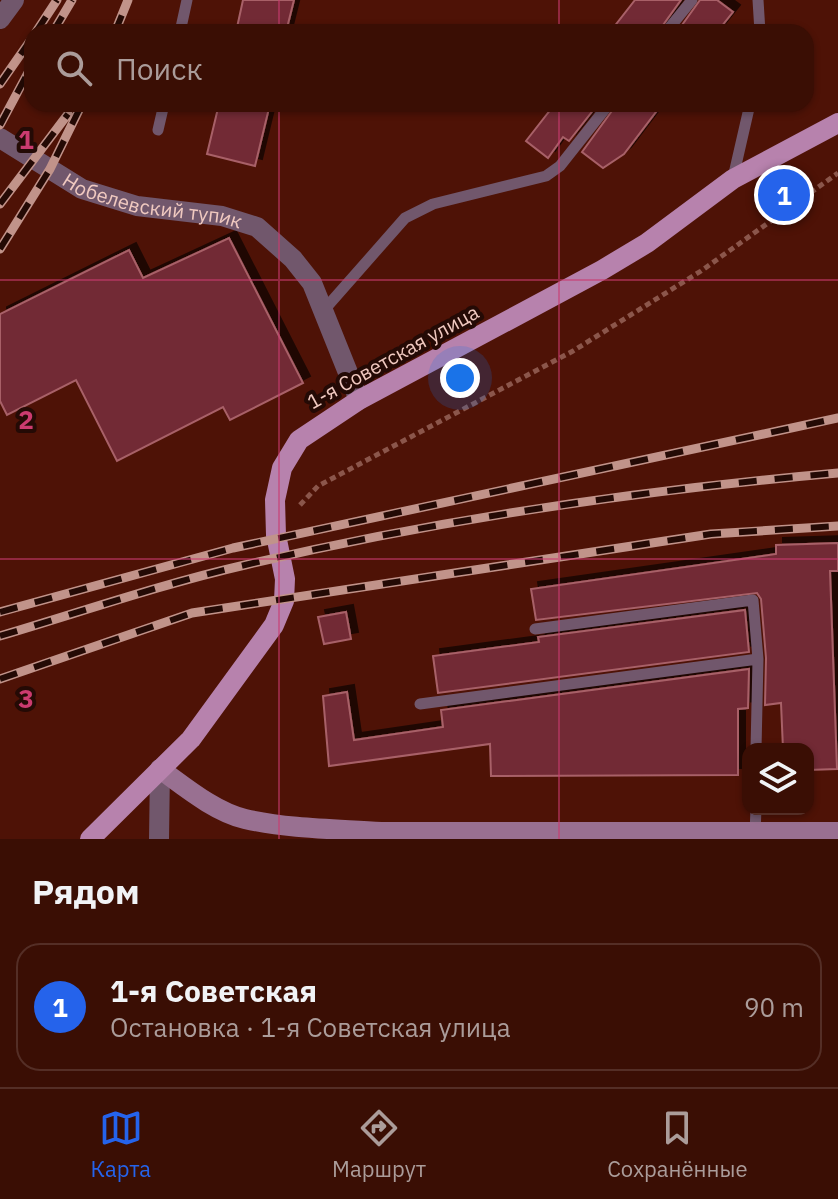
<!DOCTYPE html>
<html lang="ru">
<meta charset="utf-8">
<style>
body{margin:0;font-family:"IBM Plex Sans",sans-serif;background:#451c13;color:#f1f3f6}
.controls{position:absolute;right:24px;bottom:24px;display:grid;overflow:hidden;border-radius:16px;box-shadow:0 2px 6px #0004}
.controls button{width:72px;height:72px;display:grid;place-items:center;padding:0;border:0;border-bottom:2px solid #542e26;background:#3a0e04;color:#f1f3f6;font:40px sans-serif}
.you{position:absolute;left:460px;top:378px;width:28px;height:28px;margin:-20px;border:6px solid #fff;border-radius:50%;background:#1a73e8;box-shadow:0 0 0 12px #1a73e833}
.badge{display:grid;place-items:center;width:52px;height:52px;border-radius:50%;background:#2563eb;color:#fff;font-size:26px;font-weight:700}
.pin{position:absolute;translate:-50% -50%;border:4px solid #fff;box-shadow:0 2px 8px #0006}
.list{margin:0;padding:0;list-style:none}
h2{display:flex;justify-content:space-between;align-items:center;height:104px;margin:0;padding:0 32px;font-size:34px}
h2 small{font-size:26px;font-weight:400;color:#ab9c9a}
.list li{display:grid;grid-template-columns:52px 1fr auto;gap:24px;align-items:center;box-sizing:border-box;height:128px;margin:0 16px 16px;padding:0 16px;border:2px solid #542e26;border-radius:24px}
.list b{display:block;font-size:30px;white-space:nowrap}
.list p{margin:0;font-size:26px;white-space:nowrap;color:#ab9c9a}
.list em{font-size:26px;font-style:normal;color:#ab9c9a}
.icon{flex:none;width:44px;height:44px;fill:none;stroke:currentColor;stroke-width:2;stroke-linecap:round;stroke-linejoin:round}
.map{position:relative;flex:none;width:838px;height:839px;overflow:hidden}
.search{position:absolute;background:#3a0e04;box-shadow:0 2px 6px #0004;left:24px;right:24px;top:24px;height:88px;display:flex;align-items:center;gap:20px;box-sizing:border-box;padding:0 28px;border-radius:24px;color:#ab9c9a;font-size:30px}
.sheet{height:248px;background:#3a0e04}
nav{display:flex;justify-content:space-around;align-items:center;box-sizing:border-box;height:112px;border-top:2px solid #542e26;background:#3a0e04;font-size:22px;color:#ab9c9a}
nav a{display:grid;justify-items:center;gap:4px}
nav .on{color:#2563eb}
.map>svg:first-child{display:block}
.building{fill:#722a35;stroke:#a86168;stroke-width:2;filter:url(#shadow)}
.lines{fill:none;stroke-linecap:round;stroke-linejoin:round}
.path{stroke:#8b564b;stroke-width:5;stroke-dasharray:6 4;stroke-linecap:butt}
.lane{stroke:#71576c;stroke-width:11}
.street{stroke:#71576c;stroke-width:20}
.secondary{stroke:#997091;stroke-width:20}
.primary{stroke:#b782ad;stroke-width:20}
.rail-casing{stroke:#c1938a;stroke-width:9}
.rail{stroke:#240a05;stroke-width:6;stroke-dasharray:18;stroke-linecap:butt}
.grid{fill:none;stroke:#cb3b6f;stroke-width:2;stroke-opacity:0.55}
.labels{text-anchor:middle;stroke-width:8;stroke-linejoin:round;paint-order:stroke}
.street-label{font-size:20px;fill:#f0c9c0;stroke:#240a05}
.grid-label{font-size:26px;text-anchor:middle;font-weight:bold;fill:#cb3b6f;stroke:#240a05;stroke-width:8;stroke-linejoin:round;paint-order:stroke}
</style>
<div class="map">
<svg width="838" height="839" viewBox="0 0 838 839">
<defs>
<filter id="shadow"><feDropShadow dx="7" dy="-7" stdDeviation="0" flood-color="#0009"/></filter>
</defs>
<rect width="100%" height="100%" fill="#4e1206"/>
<!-- building -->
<path class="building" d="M 243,0 L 294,0 L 286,32 L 236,32 Z
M 635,0 L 681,0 L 658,32 L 610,32 Z
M 700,0 L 717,0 L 733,12 L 717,32 L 677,32 Z
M 219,104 L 270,104 L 255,166 L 207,154 Z
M 555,104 L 598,104 L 569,141 L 563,137 L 548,158 L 526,141 Z
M 617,104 L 662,104 L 624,154 L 603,168 L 582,152 Z
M 229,238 L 303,383 L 230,420 L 223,407 L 117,461 L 76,380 L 7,415 L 0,401 L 0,314 L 129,250 L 143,278 Z
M 838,543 L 838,571 L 830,571 L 837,769 L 808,770 L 808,749 L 783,749 L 781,703 L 765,705 L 766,658 L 761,599 L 757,593 L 536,620 L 531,589 L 776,554 L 776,545 Z
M 745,610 L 749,652 L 438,693 L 433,656 L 539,642 L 538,637 Z
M 346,612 L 351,639 L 324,644 L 318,617 Z
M 749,669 L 748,708 L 738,709 L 738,775 L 491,776 L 490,744 L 329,766 L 323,696 L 347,692 L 354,740 L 443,727 L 441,710 Z"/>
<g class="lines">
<!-- path -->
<path class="path" d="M 300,505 L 318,486 L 573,351 L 701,271 L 838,173"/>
<!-- lane -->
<path class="lane" d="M 758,0 L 760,32
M 180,32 L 187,0
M 666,32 L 692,0
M 158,130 L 164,104
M 733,178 L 750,104
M 324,310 L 405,218 L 433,204 L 546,176 L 560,166 L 609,104
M 535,629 L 753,600 L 758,659 L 756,749
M 420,704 L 758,659
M 755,833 L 756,809"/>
<!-- street -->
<g class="street">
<path d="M 0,19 L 14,0"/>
<path id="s1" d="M 0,138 L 82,189 L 137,206 L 222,216 L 257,227 L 293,259 L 312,283 L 359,400"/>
<path d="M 159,839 L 160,769"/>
</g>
<!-- secondary -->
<path class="secondary" d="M 160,769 C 185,787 215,812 245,819 C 289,829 337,829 381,832 L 838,832"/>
<!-- primary -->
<path class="primary" d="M 90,839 L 191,739 L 274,625 L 284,601 L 285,579 L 276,535 L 275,500 L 282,468 L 299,440 L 359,400 L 602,270 L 647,243 L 733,179 L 838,123"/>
<defs>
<path id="rail" d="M 36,32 L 57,0
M 53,32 L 72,0
M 115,32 L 128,0
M 0,84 L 32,38
M 0,125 L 31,67
M 0,204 L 68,114
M 0,249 L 50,169 L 82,104
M 0,612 L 233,548 L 838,418
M 0,636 C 81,612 162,584 245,565 C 436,520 642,490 838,473
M 0,679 L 192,613 L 711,534 L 838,526"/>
</defs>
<!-- rail casing -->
<use href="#rail" class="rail-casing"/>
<!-- rail -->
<use href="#rail" class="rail"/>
</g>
<!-- grid -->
<path class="grid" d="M 279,0 L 279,32M 559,0 L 559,32M 279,104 L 279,839M 559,104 L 559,839M 0,280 L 838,280M 0,559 L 838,559"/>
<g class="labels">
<!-- street labels -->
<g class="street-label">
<text dy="7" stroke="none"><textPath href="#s1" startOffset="168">Нобелевский тупик</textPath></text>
<text transform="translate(393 357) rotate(-29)" y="7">1-я Советская улица</text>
</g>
</g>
<g class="grid-label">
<text x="26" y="149">1</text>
<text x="26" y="429">2</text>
<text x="26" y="708">3</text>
</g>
</svg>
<div class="controls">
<button><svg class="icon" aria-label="layers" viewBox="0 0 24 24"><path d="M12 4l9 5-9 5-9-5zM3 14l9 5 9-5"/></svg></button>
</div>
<div class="you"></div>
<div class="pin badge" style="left:784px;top:195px">1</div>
<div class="search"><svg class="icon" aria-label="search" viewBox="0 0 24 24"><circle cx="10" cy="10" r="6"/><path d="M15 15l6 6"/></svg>Поиск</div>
</div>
<section class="sheet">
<h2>Рядом<small></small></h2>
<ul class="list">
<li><span class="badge">1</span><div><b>1-я Советская</b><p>Остановка · 1-я Советская улица</p></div><em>90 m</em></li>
</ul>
</section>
<nav>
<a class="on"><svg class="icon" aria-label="map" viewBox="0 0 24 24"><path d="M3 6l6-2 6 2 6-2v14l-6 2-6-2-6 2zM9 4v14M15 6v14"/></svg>Карта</a>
<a><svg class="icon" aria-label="directions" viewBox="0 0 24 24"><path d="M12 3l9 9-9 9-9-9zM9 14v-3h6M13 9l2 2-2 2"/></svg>Маршрут</a>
<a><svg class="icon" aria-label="saved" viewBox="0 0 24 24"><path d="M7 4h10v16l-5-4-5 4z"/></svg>Сохранённые</a>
</nav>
